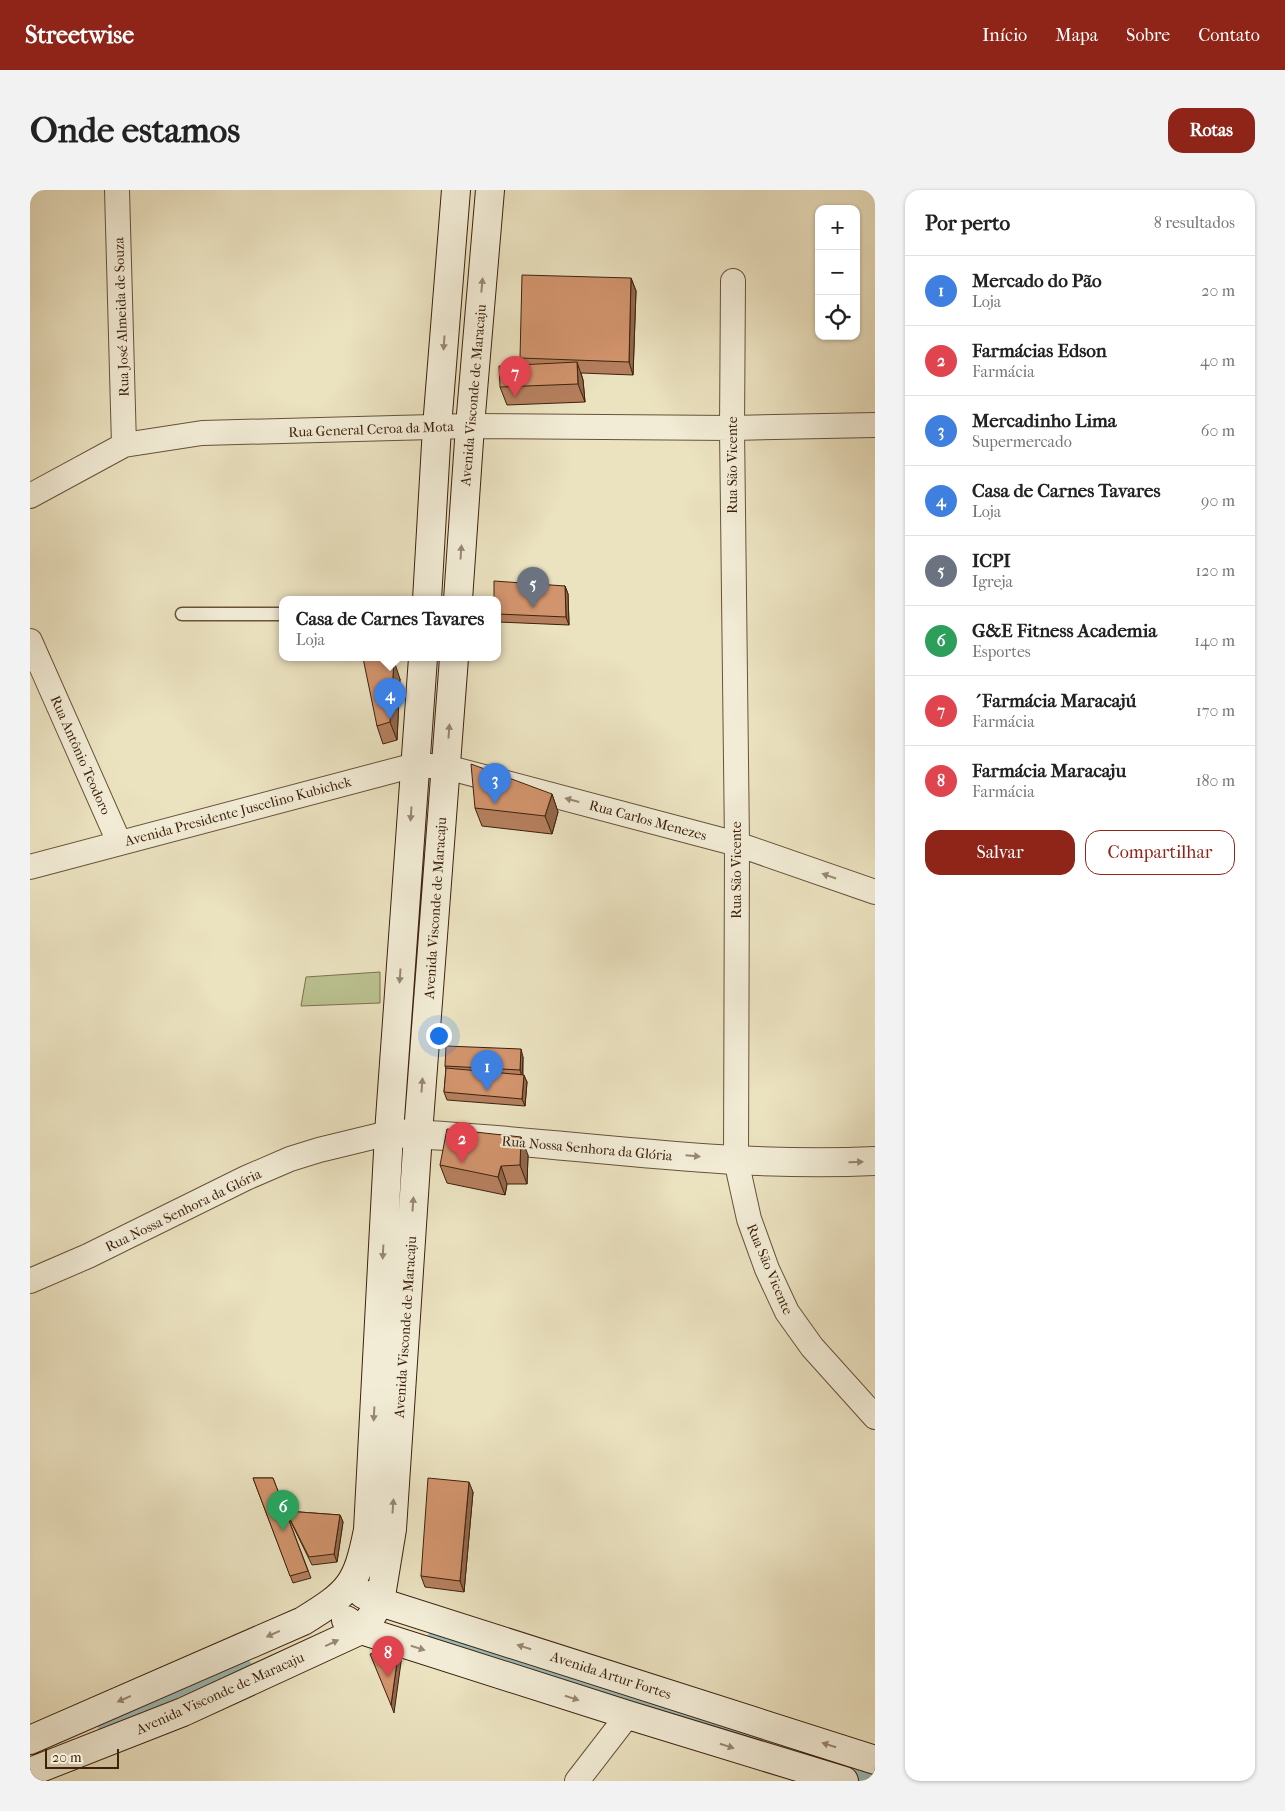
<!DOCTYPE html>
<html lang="pt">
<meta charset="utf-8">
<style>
body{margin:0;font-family:"IM FELL French Canon",serif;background:#f2f2f2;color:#222}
.controls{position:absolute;right:15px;top:15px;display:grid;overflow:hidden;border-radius:10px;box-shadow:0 1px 4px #0004}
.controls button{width:45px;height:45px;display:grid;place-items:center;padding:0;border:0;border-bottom:1px solid #e0e0e0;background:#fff;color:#222;font:25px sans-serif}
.scale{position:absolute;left:15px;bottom:12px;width:74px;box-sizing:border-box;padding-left:5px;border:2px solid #3d220c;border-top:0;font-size:14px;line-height:18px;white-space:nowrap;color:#3d220c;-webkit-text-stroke:4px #f2ecd6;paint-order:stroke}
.you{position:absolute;left:408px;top:845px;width:18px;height:18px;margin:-12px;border:4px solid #fff;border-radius:50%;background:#1a73e8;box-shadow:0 0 0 8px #1a73e833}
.badge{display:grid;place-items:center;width:32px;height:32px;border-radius:50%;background:#8f2418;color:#fff;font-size:16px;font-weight:700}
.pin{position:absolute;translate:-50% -41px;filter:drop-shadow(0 1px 2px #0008)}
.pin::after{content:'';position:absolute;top:26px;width:18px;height:15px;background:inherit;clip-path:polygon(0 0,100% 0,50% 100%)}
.popup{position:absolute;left:249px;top:406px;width:222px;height:65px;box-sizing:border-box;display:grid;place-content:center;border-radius:10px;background:#fff;filter:drop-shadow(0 1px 4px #0005);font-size:16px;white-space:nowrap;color:#767676}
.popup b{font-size:19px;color:#222}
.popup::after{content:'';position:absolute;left:50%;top:100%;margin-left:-10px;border:10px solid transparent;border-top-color:#fff}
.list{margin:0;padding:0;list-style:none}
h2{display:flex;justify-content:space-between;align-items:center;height:65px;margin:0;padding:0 20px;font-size:21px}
h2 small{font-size:16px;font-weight:400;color:#767676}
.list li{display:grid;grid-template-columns:32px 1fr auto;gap:15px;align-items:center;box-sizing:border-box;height:70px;padding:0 20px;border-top:1px solid #e0e0e0}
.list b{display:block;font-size:19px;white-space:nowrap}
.list p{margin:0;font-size:16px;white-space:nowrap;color:#767676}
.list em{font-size:16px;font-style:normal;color:#767676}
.actions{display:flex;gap:10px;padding:15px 20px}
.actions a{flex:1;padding:11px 0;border:1px solid #8f2418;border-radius:15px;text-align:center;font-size:18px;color:#8f2418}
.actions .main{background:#8f2418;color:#fff}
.icon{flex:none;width:28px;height:28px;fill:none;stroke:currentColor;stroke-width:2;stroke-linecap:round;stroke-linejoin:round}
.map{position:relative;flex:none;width:845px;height:1591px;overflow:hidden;border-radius:15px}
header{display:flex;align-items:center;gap:30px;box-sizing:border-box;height:70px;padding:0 25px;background:#8f2418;color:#fff}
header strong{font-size:24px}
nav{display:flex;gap:28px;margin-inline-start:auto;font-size:18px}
.intro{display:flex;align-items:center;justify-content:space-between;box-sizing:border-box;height:120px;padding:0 30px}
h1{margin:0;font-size:35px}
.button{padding:12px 22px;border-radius:15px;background:#8f2418;color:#fff;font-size:18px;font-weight:700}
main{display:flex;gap:30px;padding:0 30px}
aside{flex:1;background:#fff;border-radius:15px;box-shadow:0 1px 4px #0004}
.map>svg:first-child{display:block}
.green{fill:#bbc290;stroke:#7c724e}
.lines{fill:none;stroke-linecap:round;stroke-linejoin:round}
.canal{stroke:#9abcba;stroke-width:26}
.service-casing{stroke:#685239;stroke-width:15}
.minor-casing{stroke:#685239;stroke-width:26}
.tertiary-casing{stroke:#685239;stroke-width:30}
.secondary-casing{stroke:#3d220c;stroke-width:30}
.service{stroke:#f2ecd6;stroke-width:12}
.minor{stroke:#f2ecd6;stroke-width:24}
.tertiary{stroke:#f2ecd6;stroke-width:28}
.secondary{stroke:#f2ecd6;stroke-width:28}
.wall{fill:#b57f5e;stroke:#3d220c}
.shaded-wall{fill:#93684c;stroke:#3d220c}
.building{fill:#d2946d;stroke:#3d220c}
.oneway{fill:#988771}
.labels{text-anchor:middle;stroke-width:4;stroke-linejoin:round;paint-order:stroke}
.street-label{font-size:14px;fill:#3d220c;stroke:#f2ecd6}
</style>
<header>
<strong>Streetwise</strong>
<nav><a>Início</a><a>Mapa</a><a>Sobre</a><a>Contato</a></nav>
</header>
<div class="intro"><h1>Onde estamos</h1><a class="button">Rotas</a></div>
<main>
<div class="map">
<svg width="845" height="1591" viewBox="0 0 845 1591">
<rect width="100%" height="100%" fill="#ebe2c0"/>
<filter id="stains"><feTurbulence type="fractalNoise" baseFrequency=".004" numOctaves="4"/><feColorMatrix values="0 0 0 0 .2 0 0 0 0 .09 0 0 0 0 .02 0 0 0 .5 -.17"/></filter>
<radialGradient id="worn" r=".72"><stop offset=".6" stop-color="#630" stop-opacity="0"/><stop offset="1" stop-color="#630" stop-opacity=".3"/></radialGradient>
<!-- green -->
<path class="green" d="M 350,782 L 350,813 L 271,816 L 276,787 Z"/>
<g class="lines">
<!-- canal -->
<path class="canal" d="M 410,1450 L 845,1585
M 81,1536 L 211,1481"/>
<defs>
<path id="service" d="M 152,424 L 252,424"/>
<path id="minor" d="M 87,0 L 94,255
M 703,91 L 702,238 L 707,654 L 706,970 L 719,1029 L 737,1079 L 757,1122 L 782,1157 L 845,1227
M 0,306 L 94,255 L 172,243 L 440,236 L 702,238 L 845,235
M 0,451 L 89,652
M 0,677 L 385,575 L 416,577 L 707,654 L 845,702
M 0,1091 L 58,1066 L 216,988 L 260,969 L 289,960 L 359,943
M 547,1591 L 598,1525"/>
<path id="tertiary" d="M 359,943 C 521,949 683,979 845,971"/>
<path id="secondary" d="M 397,410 L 407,237 L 426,0
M 428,410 L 440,236 L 460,0
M 333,1404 L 350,1412 L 845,1570
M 316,1430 L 331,1440 L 598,1525 L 814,1591
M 0,1550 L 273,1431 C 320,1402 327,1395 338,1340 L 359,943 L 393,468
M 0,1582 L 153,1522 L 331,1440 L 341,1427 L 350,1412 L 362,1339 L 388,944 L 424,468"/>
</defs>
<!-- service casing -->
<use href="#service" class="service-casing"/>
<!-- minor casing -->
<use href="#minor" class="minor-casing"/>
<!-- tertiary casing -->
<use href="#tertiary" class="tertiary-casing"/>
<!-- secondary casing -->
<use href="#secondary" class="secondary-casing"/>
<!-- service -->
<use href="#service" class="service"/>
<!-- minor -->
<use href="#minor" class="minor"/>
<!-- tertiary -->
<use href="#tertiary" class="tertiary"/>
<!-- secondary -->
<use href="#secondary" class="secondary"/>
</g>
<!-- wall -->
<path class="wall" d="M 601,88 L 606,101 L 603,185 L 551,183 L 553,190 L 555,212 L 477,215 L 470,197 L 492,174 L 490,168 Z
M 535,396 L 538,404 L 539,435 L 468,432 L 468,410 Z
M 370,489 L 367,550 L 353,554 L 347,536 Z
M 522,604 L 528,622 L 522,644 L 452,636 L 445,618 Z
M 493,867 L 493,885 L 497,892 L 495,916 L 417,910 L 414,902 L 416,879 L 415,876 Z
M 498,965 L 497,994 L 477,994 L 475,1005 L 417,993 L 410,975 Z
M 223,1288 L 243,1288 L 281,1388 L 263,1393 Z
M 443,1302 L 434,1402 L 395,1397 L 391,1386 Z
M 256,1321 L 310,1325 L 313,1332 L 307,1372 L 282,1375 L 259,1328 Z"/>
<!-- shaded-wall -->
<path class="shaded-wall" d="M 601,88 L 606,101 L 603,185 L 599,172 Z
M 547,172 L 553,190 L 555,212 L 548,194 Z
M 535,396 L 538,404 L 539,435 L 536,427 Z
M 364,471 L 370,489 L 367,550 L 360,532 Z
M 522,604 L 528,622 L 522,644 L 515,626 Z
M 491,859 L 493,867 L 492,887 L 490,880 Z
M 494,885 L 497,892 L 495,916 L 492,909 Z
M 491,947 L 498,965 L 497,994 L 490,975 Z
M 471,976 L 477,994 L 475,1005 L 468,987 Z
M 439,1292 L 443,1302 L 434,1402 L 430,1391 Z
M 310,1325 L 313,1332 L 307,1372 L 304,1364 Z
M 369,1458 L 372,1465 L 364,1523 L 361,1515 Z"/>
<!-- building -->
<path class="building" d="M 492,85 L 601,88 L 599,172 L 490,168 Z
M 547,172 L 548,194 L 470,197 L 469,176 Z
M 464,391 L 535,396 L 536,427 L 468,424 L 468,410 L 464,410 Z
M 333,468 L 364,471 L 360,532 L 347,536 Z
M 441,574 L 522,604 L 515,626 L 445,618 Z
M 416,856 L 491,859 L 490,880 L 415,876 Z
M 416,878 L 494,885 L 492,909 L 414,902 Z
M 417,939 L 491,947 L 490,975 L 471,976 L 468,987 L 410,975 Z
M 223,1288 L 243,1288 L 278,1381 L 260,1386 Z
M 398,1288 L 439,1292 L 430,1391 L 391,1386 Z
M 256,1321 L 310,1325 L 304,1364 L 279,1367 Z
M 369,1458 L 361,1515 L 340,1464 Z"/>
<!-- one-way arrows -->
<defs><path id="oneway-solid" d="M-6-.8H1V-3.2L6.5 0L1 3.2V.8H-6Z" transform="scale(1.25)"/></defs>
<g class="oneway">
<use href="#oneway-solid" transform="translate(452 95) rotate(-85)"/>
<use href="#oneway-solid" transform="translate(414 153) rotate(94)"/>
<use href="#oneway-solid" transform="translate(431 362) rotate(-86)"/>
<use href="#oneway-solid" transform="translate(419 541) rotate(-86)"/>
<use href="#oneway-solid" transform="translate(542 610) rotate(-165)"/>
<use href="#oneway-solid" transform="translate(381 624) rotate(94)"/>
<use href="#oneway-solid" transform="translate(799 686) rotate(-161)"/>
<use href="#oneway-solid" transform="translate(370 786) rotate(94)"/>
<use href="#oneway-solid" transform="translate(392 895) rotate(-86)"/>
<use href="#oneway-solid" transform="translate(663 966) rotate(5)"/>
<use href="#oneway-solid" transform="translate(826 972) rotate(-2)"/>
<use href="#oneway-solid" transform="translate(383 1014) rotate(-86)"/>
<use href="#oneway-solid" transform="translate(353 1062) rotate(93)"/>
<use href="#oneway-solid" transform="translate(344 1224) rotate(93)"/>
<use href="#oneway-solid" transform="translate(363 1316) rotate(-86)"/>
<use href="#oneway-solid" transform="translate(243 1444) rotate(156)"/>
<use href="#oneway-solid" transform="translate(302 1453) rotate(-25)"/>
<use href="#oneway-solid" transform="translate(494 1457) rotate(-162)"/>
<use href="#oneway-solid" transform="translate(388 1458) rotate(18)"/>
<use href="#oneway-solid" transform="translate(542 1508) rotate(18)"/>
<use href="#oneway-solid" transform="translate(94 1509) rotate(156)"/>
<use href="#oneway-solid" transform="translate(799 1555) rotate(-162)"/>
<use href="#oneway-solid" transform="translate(697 1556) rotate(17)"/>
</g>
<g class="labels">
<!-- street labels -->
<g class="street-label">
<text transform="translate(91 127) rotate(-92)" y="5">Rua José Almeida de Souza</text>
<text transform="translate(443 205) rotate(-85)" y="5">Avenida Visconde de Maracaju</text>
<text transform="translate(341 239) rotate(-2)" y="5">Rua General Ceroa da Mota</text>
<text transform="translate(702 275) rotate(-90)" y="5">Rua São Vicente</text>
<text transform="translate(51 565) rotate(66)" y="5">Rua Antônio Teodoro</text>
<text transform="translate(208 621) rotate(-15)" y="5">Avenida Presidente Juscelino Kubichek</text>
<text transform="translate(618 630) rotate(15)" y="5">Rua Carlos Menezes</text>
<text transform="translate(706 680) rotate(-90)" y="5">Rua São Vicente</text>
<text transform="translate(405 718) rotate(-86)" y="5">Avenida Visconde de Maracaju</text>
<text transform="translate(557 958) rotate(5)" y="5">Rua Nossa Senhora da Glória</text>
<text transform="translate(153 1020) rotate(-26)" y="5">Rua Nossa Senhora da Glória</text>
<text transform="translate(740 1079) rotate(67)" y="5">Rua São Vicente</text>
<text transform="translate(375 1137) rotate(-86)" y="5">Avenida Visconde de Maracaju</text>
<text transform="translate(581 1485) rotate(18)" y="5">Avenida Artur Fortes</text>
<text transform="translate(190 1503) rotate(-24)" y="5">Avenida Visconde de Maracaju</text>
</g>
</g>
<rect width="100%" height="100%" filter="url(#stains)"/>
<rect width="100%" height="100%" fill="url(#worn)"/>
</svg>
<div class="controls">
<button>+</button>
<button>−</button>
<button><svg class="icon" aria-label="locate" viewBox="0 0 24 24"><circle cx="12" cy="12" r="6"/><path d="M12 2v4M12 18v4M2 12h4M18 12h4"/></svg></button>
</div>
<div class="scale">20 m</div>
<div class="you"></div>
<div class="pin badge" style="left:457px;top:901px;background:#3f7fe0">1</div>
<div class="pin badge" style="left:432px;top:973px;background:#e0444e">2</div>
<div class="pin badge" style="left:465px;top:614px;background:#3f7fe0">3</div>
<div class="pin badge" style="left:360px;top:529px;background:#3f7fe0">4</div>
<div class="popup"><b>Casa de Carnes Tavares</b>Loja</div>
<div class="pin badge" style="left:503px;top:418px;background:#6b7280">5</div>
<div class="pin badge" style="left:253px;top:1341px;background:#2e9e5b">6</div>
<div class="pin badge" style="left:485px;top:207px;background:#e0444e">7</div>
<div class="pin badge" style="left:358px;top:1487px;background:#e0444e">8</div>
</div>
<aside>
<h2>Por perto<small>8 resultados</small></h2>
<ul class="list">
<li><span class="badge" style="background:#3f7fe0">1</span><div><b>Mercado do Pão</b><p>Loja</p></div><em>20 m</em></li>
<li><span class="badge" style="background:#e0444e">2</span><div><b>Farmácias Edson</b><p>Farmácia</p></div><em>40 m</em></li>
<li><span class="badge" style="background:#3f7fe0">3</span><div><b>Mercadinho Lima</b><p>Supermercado</p></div><em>60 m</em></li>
<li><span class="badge" style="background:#3f7fe0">4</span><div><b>Casa de Carnes Tavares</b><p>Loja</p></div><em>90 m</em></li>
<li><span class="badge" style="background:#6b7280">5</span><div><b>ICPI</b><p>Igreja</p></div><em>120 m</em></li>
<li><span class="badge" style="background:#2e9e5b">6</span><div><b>G&amp;E Fitness Academia</b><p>Esportes</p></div><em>140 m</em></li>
<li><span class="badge" style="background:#e0444e">7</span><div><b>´Farmácia Maracajú</b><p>Farmácia</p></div><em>170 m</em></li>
<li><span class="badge" style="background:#e0444e">8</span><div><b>Farmácia Maracaju</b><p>Farmácia</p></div><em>180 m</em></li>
</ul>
<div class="actions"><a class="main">Salvar</a><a>Compartilhar</a></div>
</aside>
</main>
